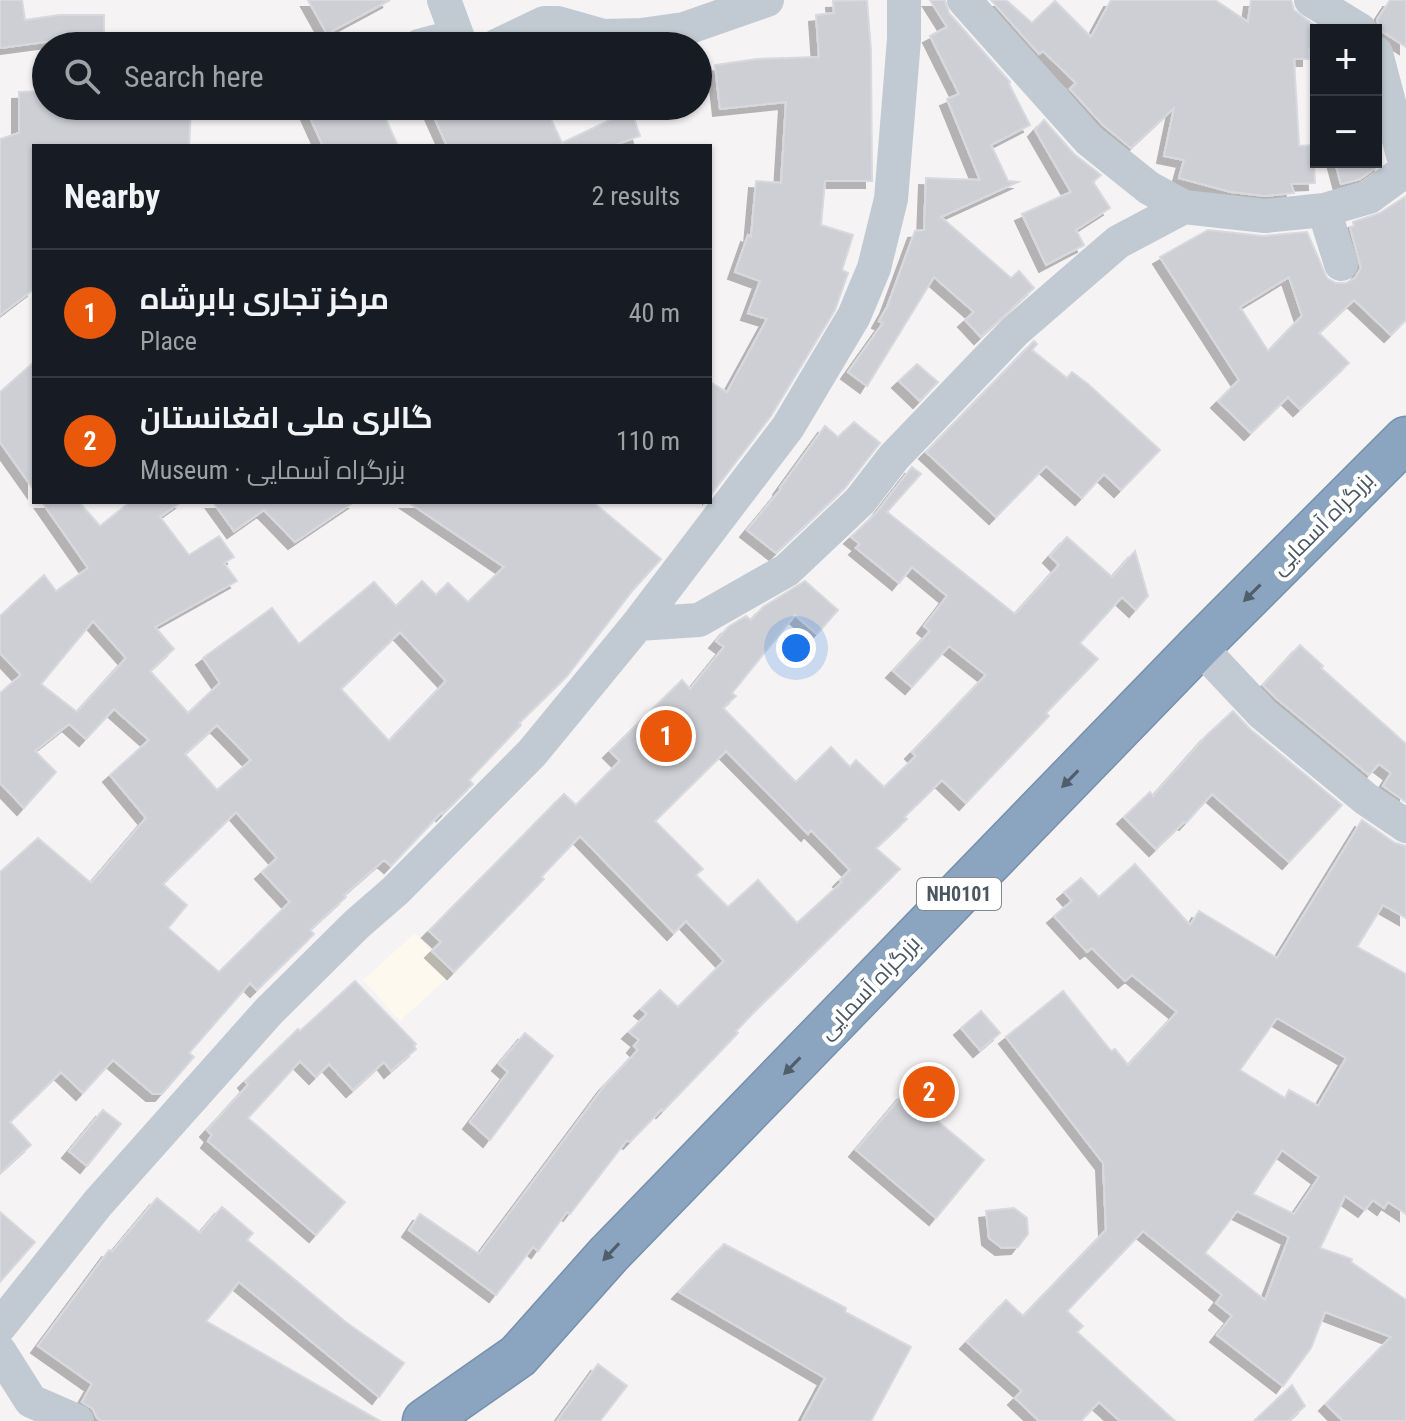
<!DOCTYPE html>
<meta charset="utf-8">
<style>
body{margin:0;font-family:"Roboto Condensed",Cairo,sans-serif;background:#242831;color:#f1f3f6}
.controls{position:absolute;right:24px;top:24px;display:grid;overflow:hidden;border-radius:0px;box-shadow:0 2px 6px #0004}
.controls button{width:72px;height:72px;display:grid;place-items:center;padding:0;border:0;border-bottom:2px solid #363941;background:#171b24;color:#f1f3f6;font:40px sans-serif}
.you{position:absolute;left:796px;top:648px;width:28px;height:28px;margin:-20px;border:6px solid #fff;border-radius:50%;background:#1a73e8;box-shadow:0 0 0 12px #1a73e833}
.badge{display:grid;place-items:center;width:52px;height:52px;border-radius:50%;background:#ea580c;color:#fff;font-size:26px;font-weight:700}
.pin{position:absolute;translate:-50% -50%;border:4px solid #fff;box-shadow:0 2px 8px #0006}
.list{margin:0;padding:0;list-style:none}
h2{display:flex;justify-content:space-between;align-items:center;height:104px;margin:0;padding:0 32px;font-size:34px}
h2 small{font-size:26px;font-weight:400;color:#9ea1a6}
.list li{display:grid;grid-template-columns:52px 1fr auto;gap:24px;align-items:center;box-sizing:border-box;height:128px;padding:0 32px;border-top:2px solid #363941}
.list b{display:block;font-size:30px;white-space:nowrap}
.list p{margin:0;font-size:26px;white-space:nowrap;color:#9ea1a6}
.list em{font-size:26px;font-style:normal;color:#9ea1a6}
.icon{flex:none;width:44px;height:44px;fill:none;stroke:currentColor;stroke-width:2;stroke-linecap:round;stroke-linejoin:round}
.map{position:relative;flex:none;width:1406px;height:1421px;overflow:hidden}
.search{position:absolute;background:#171b24;box-shadow:0 2px 6px #0004;left:32px;top:32px;width:680px;height:88px;display:flex;align-items:center;gap:20px;box-sizing:border-box;padding:0 28px;border-radius:44px;color:#9ea1a6;font-size:30px}
.panel{position:absolute;background:#171b24;box-shadow:0 2px 6px #0004;left:32px;top:144px;width:680px;height:360px;border-radius:0px}
.map>svg:first-child{display:block}
.commercial{fill:#fdf9ef}
.building{fill:#cdcfd5;stroke:#d7d9de;stroke-width:2;fill-rule:evenodd;filter:url(#shadow)}
.lines{fill:none;stroke-linecap:round;stroke-linejoin:round}
.highway-casing{stroke:#7690ad;stroke-width:47}
.street{stroke:#c1cad2;stroke-width:34}
.highway{stroke:#8ba5c1;stroke-width:44}
.oneway{fill:#505e6b}
.labels{text-anchor:middle;stroke-width:8;stroke-linejoin:round;paint-order:stroke}
.shield{fill:#fff;stroke:#808990;stroke-width:2}
.shield-label{font-size:20px;font-weight:bold;fill:#4a5661}
.street-label{font-size:22px;fill:#4a5661;stroke:#fff}
</style>
<div class="map">
<svg width="1406" height="1421" viewBox="0 0 1406 1421">
<defs>
<filter id="shadow"><feDropShadow dx="-7" dy="7" stdDeviation="0" flood-color="#0004"/></filter>
</defs>
<rect width="100%" height="100%" fill="#f5f3f3"/>
<!-- commercial -->
<path class="commercial" d="M 415,933 L 452,974 L 400,1021 L 363,980 Z"/>
<!-- building -->
<path class="building" d="M 0,0 L 22,0 L 25,20 L 59,15 L 104,15 L 104,45 L 67,45 L 67,39 L 0,48 Z
M 308,0 L 390,0 L 327,34 Z
M 867,0 L 871,51 L 872,181 L 825,181 L 821,225 L 853,235 L 842,270 L 848,273 L 835,310 L 771,416 L 710,496 L 710,382 L 727,392 L 767,319 L 748,313 L 760,281 L 735,272 L 748,235 L 751,237 L 756,181 L 781,183 L 786,102 L 720,109 L 715,65 L 757,59 L 819,57 L 816,15 L 834,13 L 833,1 Z
M 930,0 L 945,0 L 949,13 L 1010,82 L 1009,84 L 1030,125 L 991,145 L 1008,181 L 1018,182 L 941,217 L 1011,278 L 1019,271 L 1034,288 L 981,337 L 965,320 L 974,312 L 934,277 L 867,386 L 848,372 L 883,323 L 879,321 L 887,307 L 915,231 L 924,230 L 926,178 L 980,180 L 947,99 L 959,94 L 930,36 L 947,27 Z
M 991,0 L 1006,0 L 1032,23 L 1055,1 L 1091,37 L 1111,0 L 1215,0 L 1248,22 L 1251,0 L 1291,0 L 1294,10 L 1314,25 L 1313,49 L 1309,49 L 1309,59 L 1294,59 L 1299,146 L 1313,145 L 1315,183 L 1291,184 L 1294,193 L 1265,196 L 1231,192 L 1179,178 L 1184,160 L 1164,156 L 1174,108 L 1131,148 L 1103,125 L 1070,89 L 1076,83 L 1043,51 L 1039,54 Z
M 1390,0 L 1406,0 L 1406,47 L 1380,30 L 1377,20 Z
M 46,91 L 46,106 L 123,106 L 123,116 L 191,108 L 189,146 L 34,146 L 34,289 L 0,315 L 0,139 L 19,133 L 19,92 Z
M 323,106 L 380,106 L 398,146 L 323,146 L 308,113 Z
M 429,106 L 545,106 L 562,143 L 631,110 L 640,136 L 612,146 L 447,146 Z
M 1044,120 L 1074,154 L 1101,175 L 1093,182 L 1110,208 L 1076,230 L 1084,245 L 1046,265 L 1022,214 L 1071,192 L 1035,130 Z
M 1335,162 L 1380,162 L 1381,164 L 1360,179 L 1341,184 Z
M 1406,196 L 1406,320 L 1391,335 L 1354,300 L 1319,333 L 1349,363 L 1300,409 L 1288,397 L 1251,433 L 1218,401 L 1239,380 L 1160,257 L 1208,230 L 1263,236 L 1307,232 L 1327,278 L 1336,283 L 1346,283 L 1355,278 L 1361,268 L 1350,227 L 1354,226 L 1353,222 L 1380,213 ZM 1289,277 L 1302,316 L 1268,351 L 1240,307 Z
M 1034,341 L 1037,344 L 1032,350 L 1067,378 L 1072,372 L 1088,384 L 1160,450 L 1121,490 L 1104,474 L 1082,498 L 1046,466 L 996,517 L 926,452 Z
M 34,362 L 34,490 L 0,442 L 0,392 Z
M 917,364 L 938,382 L 920,401 L 899,381 Z
M 854,422 L 880,443 L 845,488 L 776,553 L 747,530 L 781,489 L 780,488 L 825,426 L 838,437 Z
M 912,467 L 921,474 L 887,512 L 1015,614 L 1059,565 L 1050,556 L 1067,537 L 1112,577 L 1135,551 L 1148,596 L 1136,610 L 1122,597 L 1080,643 L 1098,659 L 1046,713 L 1049,716 L 966,803 L 942,780 L 904,817 L 907,819 L 876,848 L 900,869 L 758,1008 L 736,1031 L 738,1033 L 663,1111 L 662,1109 L 630,1142 L 627,1140 L 570,1214 L 567,1212 L 538,1251 L 533,1247 L 496,1295 L 409,1230 L 420,1214 L 479,1254 L 605,1085 L 638,1050 L 634,1046 L 639,1040 L 629,1032 L 647,1014 L 641,1009 L 660,990 L 678,1007 L 724,961 L 686,921 L 674,933 L 580,836 L 541,877 L 544,879 L 454,972 L 432,951 L 441,942 L 429,931 L 564,794 L 576,805 L 620,761 L 610,751 L 682,680 L 690,689 L 724,647 L 716,641 L 728,627 L 746,616 L 751,620 L 763,607 L 805,581 L 838,610 L 817,634 L 795,615 L 732,693 L 736,696 L 723,708 L 796,782 L 831,747 L 850,767 L 856,760 L 884,787 L 916,756 L 912,752 L 986,675 L 949,646 L 912,687 L 893,671 L 930,631 L 924,626 L 947,596 L 912,567 L 899,583 L 856,548 L 860,544 L 851,537 L 876,513 ZM 726,751 L 808,834 L 811,830 L 850,870 L 840,880 L 842,882 L 797,923 L 758,880 L 728,907 L 696,875 L 703,869 L 655,821 Z
M 42,502 L 79,502 L 100,526 L 130,502 L 181,502 L 160,517 L 189,555 L 219,536 L 234,557 L 224,563 L 237,581 L 155,627 L 174,649 L 150,671 L 188,713 L 220,683 L 203,658 L 272,608 L 299,644 L 374,582 L 396,606 L 422,581 L 436,595 L 448,583 L 468,602 L 504,567 L 408,502 L 593,502 L 661,559 L 633,590 L 567,676 L 519,723 L 521,725 L 469,780 L 473,784 L 443,814 L 442,812 L 391,866 L 384,860 L 344,895 L 346,897 L 310,930 L 314,934 L 257,990 L 250,983 L 189,1053 L 194,1057 L 162,1094 L 153,1094 L 113,1060 L 83,1093 L 61,1072 L 10,1122 L 31,1145 L 0,1173 L 0,872 L 38,838 L 91,883 L 146,818 L 110,775 L 149,740 L 114,709 L 86,739 L 69,724 L 35,751 L 56,772 L 24,808 L 0,783 L 0,693 L 21,675 L 0,653 L 0,616 L 44,575 L 56,591 L 88,568 ZM 93,621 L 126,658 L 77,712 L 41,684 ZM 400,632 L 446,681 L 389,741 L 341,689 ZM 217,725 L 251,760 L 217,790 L 185,754 ZM 236,812 L 277,858 L 262,872 L 290,902 L 219,972 L 168,928 L 187,905 L 163,884 Z
M 213,502 L 354,502 L 295,542 L 264,510 L 234,531 Z
M 1300,645 L 1323,666 L 1321,668 L 1406,744 L 1406,802 L 1383,786 L 1391,773 L 1379,764 L 1369,775 L 1277,699 L 1263,685 Z
M 1233,711 L 1250,729 L 1342,805 L 1289,862 L 1212,794 L 1186,823 L 1184,822 L 1156,849 L 1124,817 L 1150,792 L 1153,796 L 1207,735 Z
M 1362,820 L 1395,843 L 1406,846 L 1406,918 L 1383,905 L 1357,947 L 1406,974 L 1406,1214 L 1388,1202 L 1384,1208 L 1373,1200 L 1365,1210 L 1345,1196 L 1320,1248 L 1352,1259 L 1351,1262 L 1406,1300 L 1406,1421 L 1343,1421 L 1326,1404 L 1391,1337 L 1325,1312 L 1311,1348 L 1283,1386 L 1217,1335 L 1232,1316 L 1216,1303 L 1222,1295 L 1143,1231 L 1067,1311 L 1083,1326 L 1077,1332 L 1175,1421 L 1120,1421 L 1099,1402 L 1081,1421 L 1039,1421 L 1015,1398 L 1022,1391 L 967,1342 L 1006,1300 L 1023,1316 L 1106,1230 L 1103,1163 L 1006,1037 L 1063,991 L 1111,1051 L 1115,1049 L 1128,1065 L 1177,1012 L 1132,975 L 1125,981 L 1092,948 L 1087,952 L 1054,916 L 1072,901 L 1064,892 L 1081,878 L 1099,897 L 1135,864 L 1190,925 L 1199,911 L 1277,958 ZM 1277,1018 L 1346,1058 L 1318,1106 L 1289,1090 L 1285,1098 L 1240,1070 ZM 1282,1150 L 1319,1177 L 1294,1214 L 1253,1194 ZM 1237,1211 L 1289,1237 L 1265,1300 L 1205,1253 Z
M 355,981 L 416,1044 L 414,1046 L 416,1049 L 391,1071 L 384,1062 L 353,1090 L 329,1064 L 316,1077 L 300,1061 L 248,1118 L 345,1202 L 316,1235 L 208,1141 L 212,1135 L 207,1130 L 248,1085 L 245,1081 L 298,1029 L 300,1031 Z
M 981,1011 L 1000,1033 L 980,1050 L 961,1028 Z
M 525,1033 L 553,1056 L 490,1140 L 470,1122 L 508,1072 L 499,1064 Z
M 904,1093 L 984,1160 L 936,1218 L 856,1150 Z
M 103,1110 L 121,1124 L 87,1166 L 69,1151 Z
M 157,1198 L 200,1233 L 222,1207 L 253,1233 L 247,1240 L 347,1323 L 404,1363 L 379,1397 L 239,1282 L 206,1321 L 380,1421 L 102,1421 L 97,1418 L 93,1409 L 82,1402 L 92,1384 L 38,1346 L 109,1250 L 112,1252 Z
M 1014,1208 L 1027,1218 L 1028,1234 L 1018,1247 L 1002,1248 L 989,1238 L 986,1211 Z
M 0,1212 L 35,1242 L 0,1282 Z
M 724,1244 L 846,1308 L 845,1312 L 911,1347 L 871,1421 L 802,1421 L 825,1378 L 679,1292 Z
M 598,1364 L 627,1386 L 600,1421 L 557,1421 Z
M 1292,1385 L 1305,1406 L 1288,1421 L 1254,1421 Z"/>
<g class="lines">
<defs>
<path id="highway" d="M 425,1421 L 518,1356 L 609,1254 L 1199,646 L 1406,439"/>
</defs>
<!-- highway casing -->
<use href="#highway" class="highway-casing"/>
<!-- street -->
<path class="street" d="M 444,0 L 461,46
M 964,0 L 1089,140 L 1149,188 L 1184,207
M 1311,0 L 1360,30
M 419,46 L 457,36
M 496,46 L 544,23 L 558,23 L 604,36 L 641,35 L 684,29 L 767,0
M 1376,53 L 1406,167
M 1324,210 L 1341,264
M 638,624 L 699,620 L 787,570 L 860,501 L 894,457 L 1015,331 L 1118,242 L 1184,207 L 1265,216 L 1324,210 L 1369,197 L 1406,170
M 1199,646 L 1263,714 L 1366,799 L 1406,826
M 0,1326 L 98,1203 L 269,1011 L 357,924 L 395,891 L 532,753 L 638,624 L 788,427 L 854,316 L 874,268 L 891,199 L 904,39 L 904,0
M 0,1352 L 31,1401 L 77,1421"/>
<!-- highway -->
<use href="#highway" class="highway"/>
</g>
<!-- one-way arrows -->
<defs><path id="oneway-solid" d="M-6-.8H1V-3.2L6.5 0L1 3.2V.8H-6Z" transform="scale(2)"/></defs>
<g class="oneway">
<use href="#oneway-solid" transform="translate(1252 593) rotate(135)"/>
<use href="#oneway-solid" transform="translate(1070 779) rotate(134)"/>
<use href="#oneway-solid" transform="translate(792 1066) rotate(134)"/>
<use href="#oneway-solid" transform="translate(611 1252) rotate(133)"/>
</g>
<g class="labels">
<!-- shield labels -->
<rect class="shield" x="917" y="878" width="84" height="32" rx="6"/>
<g class="shield-label">
<text x="959" y="901">NH0101</text>
</g>
<!-- street labels -->
<g class="street-label">
<text transform="translate(1322 523) rotate(-45)" y="8">بزرگراه آسمایی</text>
<text transform="translate(869 987) rotate(-46)" y="8">بزرگراه آسمایی</text>
</g>
</g>
</svg>
<div class="controls">
<button>+</button>
<button>−</button>
</div>
<div class="you"></div>
<div class="pin badge" style="left:666px;top:736px">1</div>
<div class="pin badge" style="left:929px;top:1092px">2</div>
<div class="search"><svg class="icon" aria-label="search" viewBox="0 0 24 24"><circle cx="10" cy="10" r="6"/><path d="M15 15l6 6"/></svg>Search here</div>
<section class="panel">
<h2>Nearby<small>2 results</small></h2>
<ul class="list">
<li><span class="badge">1</span><div><b>مرکز تجاری بابرشاه</b><p>Place</p></div><em>40 m</em></li>
<li><span class="badge">2</span><div><b>گالری ملی افغانستان</b><p>Museum · بزرگراه آسمایی</p></div><em>110 m</em></li>
</ul>
</section>
</div>
